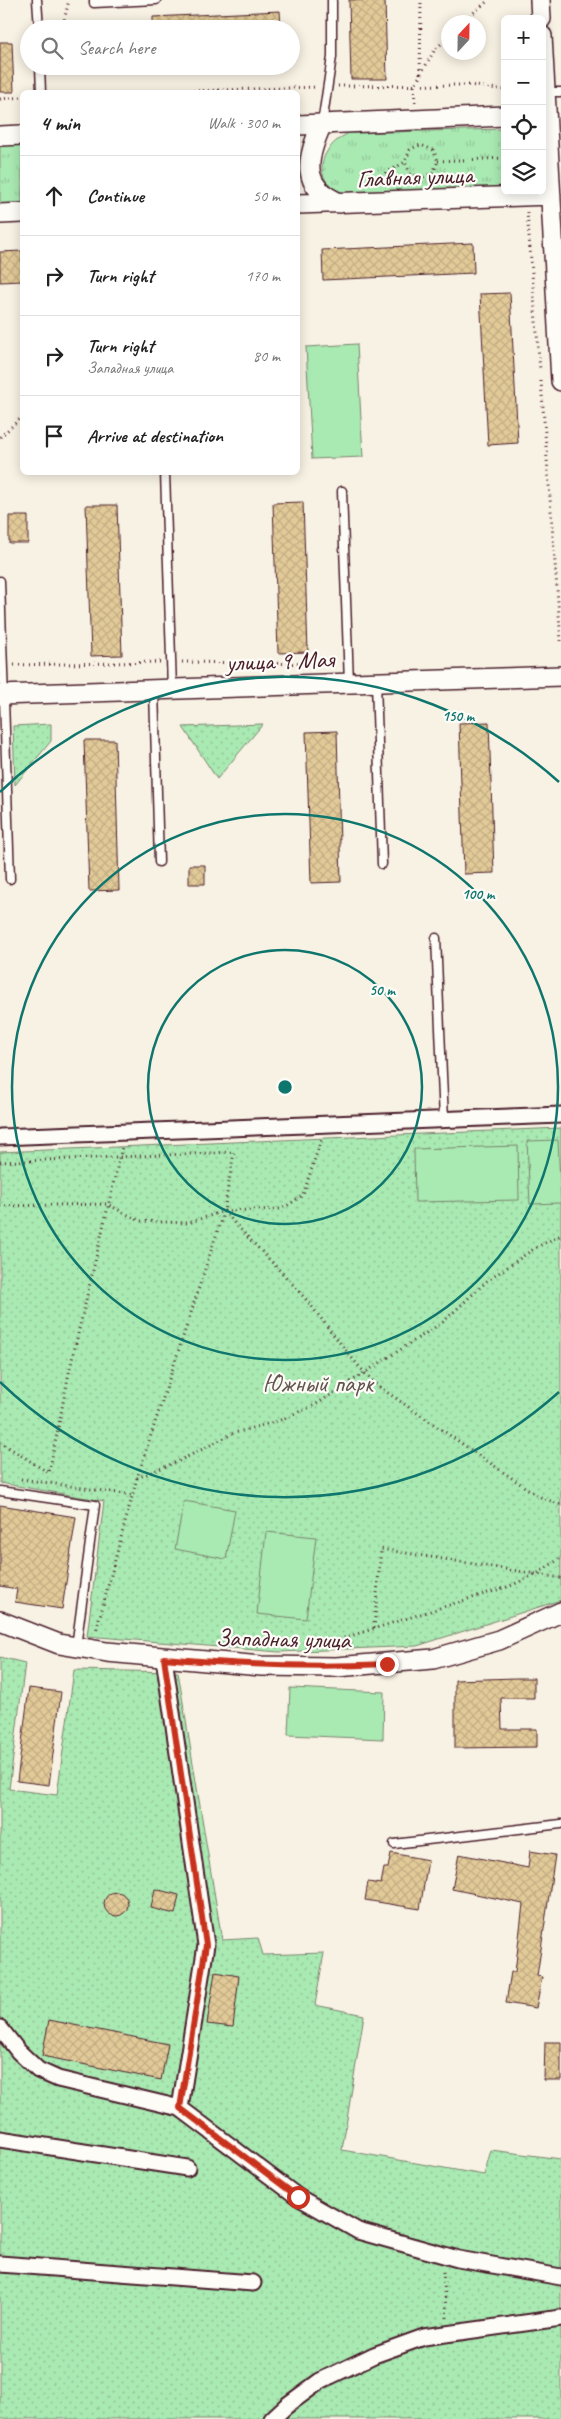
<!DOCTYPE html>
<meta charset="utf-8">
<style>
body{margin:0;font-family:Caveat,sans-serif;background:#f2f2f2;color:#222}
.controls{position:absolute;right:15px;top:15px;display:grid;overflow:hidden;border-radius:8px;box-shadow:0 2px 12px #0003}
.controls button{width:45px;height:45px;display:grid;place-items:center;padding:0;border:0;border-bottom:1px solid #e0e0e0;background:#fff;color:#222;font:25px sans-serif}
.compass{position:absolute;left:441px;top:15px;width:45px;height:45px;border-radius:50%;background:#fff;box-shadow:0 2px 12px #0003;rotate:22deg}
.stop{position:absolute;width:15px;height:15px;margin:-11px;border:4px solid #c8321e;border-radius:50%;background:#fff}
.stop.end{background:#c8321e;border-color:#fff;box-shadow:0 1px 5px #0008}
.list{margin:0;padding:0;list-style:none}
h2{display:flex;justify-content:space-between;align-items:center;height:65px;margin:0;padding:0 20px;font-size:21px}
h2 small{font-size:16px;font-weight:400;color:#767676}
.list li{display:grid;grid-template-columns:32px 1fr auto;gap:15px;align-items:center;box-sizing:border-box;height:80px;padding:0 20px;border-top:1px solid #e0e0e0}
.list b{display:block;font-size:19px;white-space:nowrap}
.list p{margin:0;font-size:16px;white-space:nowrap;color:#767676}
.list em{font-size:16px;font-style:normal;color:#767676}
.icon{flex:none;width:28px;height:28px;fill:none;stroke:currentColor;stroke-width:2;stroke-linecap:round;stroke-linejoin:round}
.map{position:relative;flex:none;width:561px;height:2419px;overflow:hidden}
.search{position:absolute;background:#fff;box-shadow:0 2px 12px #0003;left:20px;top:20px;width:280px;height:55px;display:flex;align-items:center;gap:12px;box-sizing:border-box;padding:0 18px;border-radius:28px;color:#767676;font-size:19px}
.panel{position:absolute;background:#fff;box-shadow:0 2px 12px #0003;left:20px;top:90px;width:280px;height:385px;border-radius:8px}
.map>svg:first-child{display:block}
.grass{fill:url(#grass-tufts);stroke:#7a846e}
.park{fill:url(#park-dots);stroke:#7a846e}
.pitch{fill:#a9e9b2;stroke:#7a846e}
.building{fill:url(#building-cross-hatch);stroke:#4a1f2b}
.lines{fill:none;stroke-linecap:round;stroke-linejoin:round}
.service-casing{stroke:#4a1f2b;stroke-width:11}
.minor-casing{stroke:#4a1f2b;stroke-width:19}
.tertiary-casing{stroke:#4a1f2b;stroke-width:22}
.path{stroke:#4a1f2b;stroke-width:3;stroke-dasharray:1 4;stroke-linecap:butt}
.service{stroke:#fdfcf7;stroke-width:8}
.minor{stroke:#fdfcf7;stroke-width:15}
.tertiary{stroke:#fdfcf7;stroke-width:19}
.route{stroke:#c8321e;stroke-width:6}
.ring{fill:none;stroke:#0f766e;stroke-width:2.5}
.labels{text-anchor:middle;stroke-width:4.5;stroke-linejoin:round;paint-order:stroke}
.street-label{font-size:25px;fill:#4a1f2b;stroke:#fdfcf7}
.park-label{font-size:25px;fill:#62524d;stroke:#fdfcf7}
.centre{fill:#0f766e;stroke:#fdfcf7;stroke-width:2.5}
.ring-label{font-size:15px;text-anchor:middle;font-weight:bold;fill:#0f766e;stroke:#fdfcf7;stroke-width:4.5;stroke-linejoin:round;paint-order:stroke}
</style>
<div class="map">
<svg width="561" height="2419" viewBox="0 0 561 2419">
<defs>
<pattern id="grass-tufts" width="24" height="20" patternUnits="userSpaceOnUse" patternTransform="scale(1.25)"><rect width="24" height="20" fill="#a9e9b2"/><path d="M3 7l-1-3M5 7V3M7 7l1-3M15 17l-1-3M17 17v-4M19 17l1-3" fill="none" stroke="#93c799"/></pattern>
<pattern id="park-dots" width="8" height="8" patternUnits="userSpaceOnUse" patternTransform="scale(1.25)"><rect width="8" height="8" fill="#a9e9b2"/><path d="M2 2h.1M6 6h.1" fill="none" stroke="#93c799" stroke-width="1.8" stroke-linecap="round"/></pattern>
<pattern id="building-cross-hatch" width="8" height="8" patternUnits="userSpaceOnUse" patternTransform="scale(1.25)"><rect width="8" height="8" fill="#e2ca98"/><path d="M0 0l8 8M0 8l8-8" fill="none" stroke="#c3ad83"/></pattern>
</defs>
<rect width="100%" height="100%" fill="#f8f2e4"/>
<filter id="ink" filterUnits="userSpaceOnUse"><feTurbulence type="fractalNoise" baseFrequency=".02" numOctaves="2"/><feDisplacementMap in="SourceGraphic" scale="10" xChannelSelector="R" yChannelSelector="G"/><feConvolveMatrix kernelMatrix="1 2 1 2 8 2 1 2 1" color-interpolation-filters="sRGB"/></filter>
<g filter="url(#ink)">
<!-- grass -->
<path class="grass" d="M 505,129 L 505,191 L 340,194 C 310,176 321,146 349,133 Z
M 22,145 L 22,208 L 0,209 L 0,146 Z"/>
<!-- park -->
<path class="park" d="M 51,724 L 51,741 L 15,785 L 13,726 Z
M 263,724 L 217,779 L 183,727 Z
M 561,1128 L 561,1600 L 417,1646 L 279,1652 L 87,1636 L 104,1501 L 0,1483 L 0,1152 Z
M 0,1657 L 25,1663 L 9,1789 L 57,1795 L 74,1670 L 178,1672 L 222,1940 L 258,1938 L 263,1955 L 324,1953 L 315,2005 L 364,2015 L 342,2150 L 484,2175 L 491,2150 L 561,2159 L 561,2419 L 0,2419 Z"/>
<!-- pitch -->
<path class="pitch" d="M 357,344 L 363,457 L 312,459 L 306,347 Z
M 558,1140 L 561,1203 L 530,1204 L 527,1141 Z
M 518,1146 L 519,1200 L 415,1202 L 414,1149 Z
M 184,1501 L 235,1510 L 226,1559 L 175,1549 Z
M 266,1532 L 316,1537 L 306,1619 L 257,1614 Z
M 290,1688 L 384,1692 L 383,1739 L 288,1735 Z"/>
<!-- building -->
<path class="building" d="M 349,0 L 385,0 L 387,79 L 351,79 Z
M 280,11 L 281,29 L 153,29 L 153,17 Z
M 0,42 L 12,42 L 14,92 L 0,92 Z
M 473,243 L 474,273 L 323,280 L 322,250 Z
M 22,251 L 22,281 L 0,282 L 0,252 Z
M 510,293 L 518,443 L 488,445 L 480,294 Z
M 303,502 L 308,652 L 278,653 L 273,503 Z
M 86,505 L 117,505 L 122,655 L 91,656 Z
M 9,516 L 28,516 L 28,543 L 9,543 Z
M 489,722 L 494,873 L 464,874 L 459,723 Z
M 337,731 L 341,882 L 311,883 L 306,732 Z
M 84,740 L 115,740 L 119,890 L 89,891 Z
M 189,865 L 205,865 L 205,884 L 189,884 Z
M 0,1505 L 76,1517 L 62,1609 L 15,1602 L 17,1589 L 0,1586 Z
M 516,1678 L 534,1678 L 534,1698 L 501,1698 L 502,1729 L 537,1729 L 537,1747 L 455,1748 L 455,1680 Z
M 29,1688 L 61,1692 L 49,1785 L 17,1781 Z
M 530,1851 L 555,1855 L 537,1976 L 542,1977 L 536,2008 L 506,2003 L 511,1972 L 515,1972 L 523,1904 L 452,1889 L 459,1854 L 528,1868 Z
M 391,1853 L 428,1860 L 420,1909 L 365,1900 L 368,1882 L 381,1884 L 384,1868 L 388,1868 Z
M 155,1889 L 179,1895 L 175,1914 L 151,1908 Z
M104 1904a12 12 0 1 1 24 0a12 12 0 1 1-24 0Z
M 215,1972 L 239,1976 L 233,2027 L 207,2024 Z
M 49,2020 L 168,2044 L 161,2080 L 42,2056 Z
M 545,2042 L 561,2042 L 561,2080 L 544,2080 Z"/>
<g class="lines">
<defs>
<path id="service" d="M 37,0 L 39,29
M 94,0 L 94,3 L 156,0
M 40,66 L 41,92
M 545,92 L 561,92
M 322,124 L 332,57 L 332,0
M 165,472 L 172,689
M 342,491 L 349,683
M 0,581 L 10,879
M 376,682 L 382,864
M 154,690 L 159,862
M 436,938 L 444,1120
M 0,1491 L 95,1505 L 76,1647
M 394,1844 L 561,1824"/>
<path id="minor" d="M 0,1137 L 561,1115
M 164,1658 L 206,1945 L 180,2108
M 0,2028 L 18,2051 L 38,2070 L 58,2079 L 180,2108 L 298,2197 L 358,2231 L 458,2259 L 561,2277
M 0,2139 L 187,2168
M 0,2264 L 253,2283
M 272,2419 L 286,2406 L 320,2381 L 374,2355 L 424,2337 L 561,2318"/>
<path id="tertiary" d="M 540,0 L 541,19
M 542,36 L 561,381
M 322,124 C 307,157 299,187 340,203
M 298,125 L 505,116
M 0,136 L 22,135
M 298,204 L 551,195
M 0,214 L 22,213
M 0,695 L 561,676
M 0,1621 L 59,1644 L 107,1652 L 261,1666 L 336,1667 L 433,1659 L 499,1640 L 561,1612"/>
</defs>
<!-- service casing -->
<use href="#service" class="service-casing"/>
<!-- minor casing -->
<use href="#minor" class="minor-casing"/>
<!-- tertiary casing -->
<use href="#tertiary" class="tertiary-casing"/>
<!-- path -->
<path class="path" d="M 462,22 L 489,0
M 62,29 L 69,0
M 420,79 L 421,0
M 338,86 L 469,85 L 505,90
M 158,92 L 317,87
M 0,99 L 22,97
M 415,102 L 414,86 L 434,51 L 448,37
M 438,161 L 505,158
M 368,183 L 405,162 L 410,150 L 415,147 L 421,145 L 433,150 L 438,161 L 433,173 L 421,178 L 410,173 L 405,162
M 527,212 L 540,370
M 541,381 L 561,641
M 0,437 L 22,417
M 182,662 L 318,664
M 14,665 L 161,662
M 0,1162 L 234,1152 L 224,1211 L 137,1478 L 96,1631
M 0,1206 L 107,1204 L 140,1221 L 188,1223 L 224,1211 L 282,1209 L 303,1195 L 321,1140
M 224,1211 C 249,1240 277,1266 302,1295 C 328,1325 349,1359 378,1386 L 538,1496 L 561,1505
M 0,1442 L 49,1473 L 70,1368 L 122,1147
M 137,1478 L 179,1461 L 234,1433 L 278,1421 L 315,1405 L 443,1322 L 487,1281 L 535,1248 L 561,1235
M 21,1479 L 132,1495
M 374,1628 L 381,1549 L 561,1578
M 253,1645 L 272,1646
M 305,1647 L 325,1644 L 510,1586 L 538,1573 L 561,1558
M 443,2272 L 447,2318"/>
<!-- service -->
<use href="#service" class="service"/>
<!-- minor -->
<use href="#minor" class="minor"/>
<!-- tertiary -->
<use href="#tertiary" class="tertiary"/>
</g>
</g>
<g class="lines" filter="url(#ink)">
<!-- route -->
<path class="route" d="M 298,2197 L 180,2108 L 206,1945 L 164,1658 C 239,1665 312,1668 387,1664"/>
</g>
<!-- distance rings -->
<g class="ring">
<circle cx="285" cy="1087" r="137"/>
<circle cx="285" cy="1087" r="273"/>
<path d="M559 1392A410 410 0 0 1 0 1382M0 792A410 410 0 0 1 559 782"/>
</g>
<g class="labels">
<!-- street labels -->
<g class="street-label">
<text transform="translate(415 176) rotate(-2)" y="9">Главная улица</text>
<text transform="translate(280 660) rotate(-2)" y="9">улица 9 Мая</text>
<text transform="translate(283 1638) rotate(1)" y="9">Западная улица</text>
</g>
<!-- park labels -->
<g class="park-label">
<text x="318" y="1392">Южный парк</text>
</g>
</g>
<circle cx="285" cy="1087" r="8" class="centre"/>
<g class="ring-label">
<text x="458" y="721">150 m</text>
<text x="478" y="899">100 m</text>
<text x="382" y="995">50 m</text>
</g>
</svg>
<div class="controls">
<button>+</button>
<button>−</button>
<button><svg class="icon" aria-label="locate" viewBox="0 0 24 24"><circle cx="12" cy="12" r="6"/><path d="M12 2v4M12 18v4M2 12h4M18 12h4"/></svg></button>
<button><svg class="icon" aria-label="layers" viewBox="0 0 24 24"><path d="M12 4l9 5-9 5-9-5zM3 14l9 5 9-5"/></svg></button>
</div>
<svg class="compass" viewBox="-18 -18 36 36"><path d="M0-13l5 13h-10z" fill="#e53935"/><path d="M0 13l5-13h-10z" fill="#767676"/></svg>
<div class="stop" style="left:298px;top:2197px"></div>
<div class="stop end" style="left:387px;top:1664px"></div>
<div class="search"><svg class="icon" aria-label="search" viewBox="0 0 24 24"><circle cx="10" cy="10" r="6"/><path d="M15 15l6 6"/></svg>Search here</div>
<section class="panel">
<h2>4 min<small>Walk · 300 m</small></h2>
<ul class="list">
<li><svg class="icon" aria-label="ahead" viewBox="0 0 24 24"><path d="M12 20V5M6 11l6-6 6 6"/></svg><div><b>Continue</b></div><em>50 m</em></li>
<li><svg class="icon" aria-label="right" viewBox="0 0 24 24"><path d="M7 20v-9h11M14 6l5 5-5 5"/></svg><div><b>Turn right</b></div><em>170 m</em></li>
<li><svg class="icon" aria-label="right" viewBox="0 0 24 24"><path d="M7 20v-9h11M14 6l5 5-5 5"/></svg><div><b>Turn right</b><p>Западная улица</p></div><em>80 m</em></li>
<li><svg class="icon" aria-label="arrive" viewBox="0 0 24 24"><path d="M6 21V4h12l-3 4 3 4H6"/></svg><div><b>Arrive at destination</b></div></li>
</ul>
</section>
</div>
